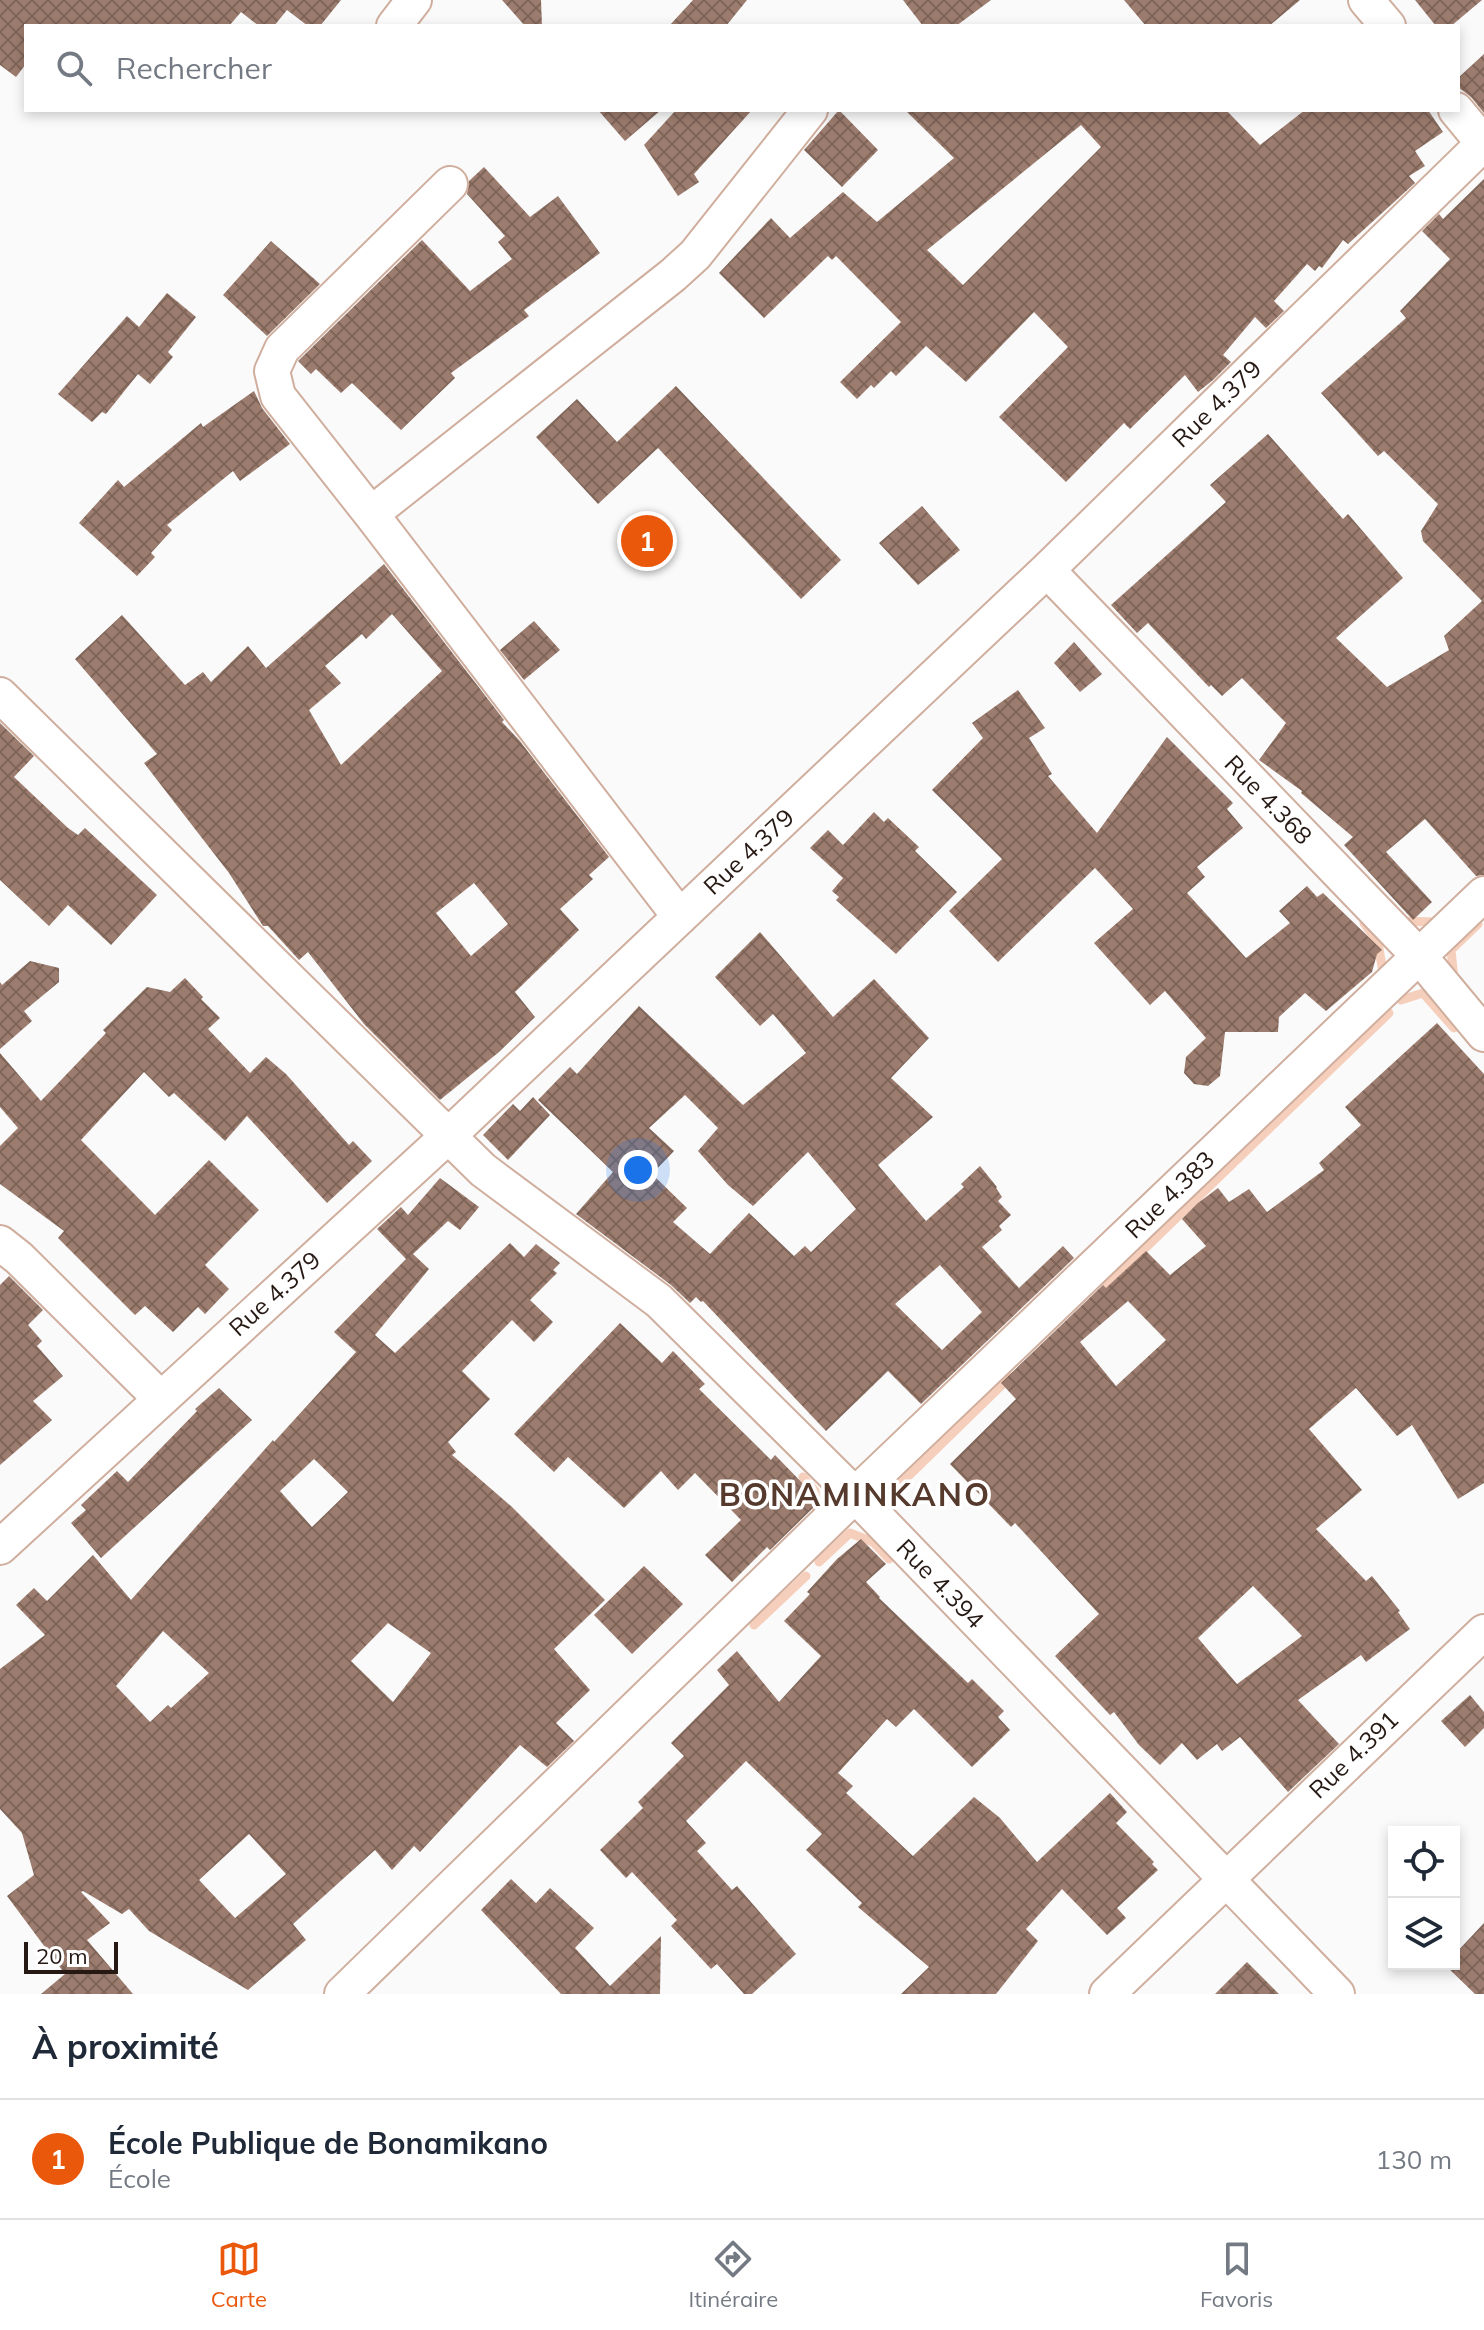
<!DOCTYPE html>
<html lang="fr">
<meta charset="utf-8">
<style>
body{margin:0;font-family:Mulish,sans-serif;background:#f6f6f7;color:#1f2937}
.controls{position:absolute;right:24px;bottom:24px;display:grid;overflow:hidden;border-radius:0px;box-shadow:0 4px 12px #0003}
.controls button{width:72px;height:72px;display:grid;place-items:center;padding:0;border:0;border-bottom:2px solid #e0e1e3;background:#fff;color:#1f2937;font:40px sans-serif}
.scale{position:absolute;left:24px;bottom:20px;width:94px;box-sizing:border-box;padding-left:8px;border:4px solid #261914;border-top:0;font-size:22px;line-height:28px;white-space:nowrap;color:#261914;-webkit-text-stroke:6px #fff;paint-order:stroke}
.you{position:absolute;left:638px;top:1170px;width:28px;height:28px;margin:-20px;border:6px solid #fff;border-radius:50%;background:#1a73e8;box-shadow:0 0 0 12px #1a73e833}
.badge{display:grid;place-items:center;width:52px;height:52px;border-radius:50%;background:#ea580c;color:#fff;font-size:26px;font-weight:700}
.pin{position:absolute;translate:-50% -50%;border:4px solid #fff;box-shadow:0 2px 8px #0006}
.list{margin:0;padding:0;list-style:none}
h2{display:flex;justify-content:space-between;align-items:center;height:104px;margin:0;padding:0 32px;font-size:34px}
h2 small{font-size:26px;font-weight:400;color:#747a83}
.list li{display:grid;grid-template-columns:52px 1fr auto;gap:24px;align-items:center;box-sizing:border-box;height:120px;padding:0 32px;border-top:2px solid #e0e1e3}
.list b{display:block;font-size:30px;white-space:nowrap}
.list p{margin:0;font-size:26px;white-space:nowrap;color:#747a83}
.list em{font-size:26px;font-style:normal;color:#747a83}
.icon{flex:none;width:44px;height:44px;fill:none;stroke:currentColor;stroke-width:2;stroke-linecap:round;stroke-linejoin:round}
.map{position:relative;flex:none;width:1484px;height:1994px;overflow:hidden}
.search{position:absolute;background:#fff;box-shadow:0 4px 12px #0003;left:24px;right:24px;top:24px;height:88px;display:flex;align-items:center;gap:20px;box-sizing:border-box;padding:0 28px;border-radius:0px;color:#747a83;font-size:30px}
.sheet{height:224px;background:#fff}
nav{display:flex;justify-content:space-around;align-items:center;box-sizing:border-box;height:112px;border-top:2px solid #e0e1e3;background:#fff;font-size:22px;color:#747a83}
nav a{display:grid;justify-items:center;gap:4px}
nav .on{color:#ea580c}
.map>svg:first-child{display:block}
.lines{fill:none;stroke-linecap:round;stroke-linejoin:round}
.stream{stroke:#f6cebc;stroke-width:9}
.building{fill:url(#building-cross-hatch);fill-rule:evenodd}
.street-casing{stroke:#d0ae9e;stroke-width:38}
.street{stroke:#fff;stroke-width:34}
.labels{text-anchor:middle;stroke-width:7;stroke-linejoin:round;paint-order:stroke}
.street-label{font-size:24px;fill:#261914;stroke:#fff}
.district-label{font-size:32px;font-weight:bold;letter-spacing:2px;fill:#553a2d;stroke:#fff}
</style>
<div class="map">
<svg width="1484" height="1994" viewBox="0 0 1484 1994">
<defs>
<pattern id="building-cross-hatch" width="8" height="8" patternUnits="userSpaceOnUse" patternTransform="scale(2)"><rect width="8" height="8" fill="#9c7c6e"/><path d="M0 0l8 8M0 8l8-8" fill="none" stroke="#7f6559"/></pattern>
</defs>
<rect width="100%" height="100%" fill="#fafafa"/>
<g class="lines">
<!-- stream -->
<path class="stream" d="M 1400,921 L 1433,922
M 1364,923 L 1378,942
M 1377,977 L 1383,972 L 1378,943
M 1454,980 L 1451,950 L 1478,924
M 1401,1000 L 1423,993 L 1454,1028
M 1107,1285 L 1389,1013
M 803,1477 L 815,1491 L 816,1507
M 892,1492 L 1010,1377
M 819,1562 L 850,1533 L 873,1542 L 889,1559
M 754,1625 L 806,1576"/>
</g>
<!-- building -->
<path class="building" d="M 0,0 L 341,0 L 320,26 L 308,26 L 287,10 L 274,26 L 259,26 L 241,12 L 229,26 L 26,26 L 26,64 L 16,77 L 0,65 Z
M 502,0 L 541,0 L 542,26 L 525,26 Z
M 693,0 L 747,0 L 726,26 L 669,26 Z
M 903,0 L 991,0 L 956,26 L 923,26 Z
M 1124,0 L 1300,0 L 1269,26 L 1146,26 Z
M 1415,0 L 1482,0 L 1451,26 L 1436,26 Z
M 1484,54 L 1484,113 L 1471,97 L 1458,87 L 1458,78 Z
M 598,110 L 661,110 L 625,141 Z
M 676,110 L 752,110 L 694,174 L 699,182 L 678,196 L 644,145 Z
M 839,110 L 878,150 L 842,187 L 804,150 Z
M 905,110 L 1226,110 L 1260,145 L 1305,110 L 1428,110 L 1443,132 L 1415,151 L 1425,166 L 1409,176 L 1415,183 L 1348,244 L 1343,240 L 1322,268 L 1319,266 L 1315,271 L 1307,264 L 1274,301 L 1284,311 L 1266,328 L 1255,317 L 1223,355 L 1231,362 L 1213,380 L 1198,392 L 1185,375 L 1130,429 L 1124,423 L 1066,482 L 999,417 L 1068,347 L 1034,312 L 966,382 L 926,346 L 896,376 L 891,371 L 874,388 L 871,385 L 857,399 L 840,382 L 901,322 L 836,256 L 832,260 L 828,256 L 764,318 L 719,273 L 771,218 L 790,238 L 843,192 L 877,222 L 954,158 ZM 1081,125 L 1101,147 L 963,285 L 927,250 Z
M 484,167 L 530,217 L 558,196 L 600,253 L 524,310 L 529,316 L 451,373 L 455,378 L 401,430 L 352,383 L 341,393 L 316,369 L 311,374 L 298,361 L 422,240 L 470,291 L 512,259 L 498,242 L 505,236 L 467,194 L 469,181 Z
M 1484,179 L 1484,875 L 1476,876 L 1425,819 L 1386,852 L 1432,902 L 1413,920 L 1344,845 L 1353,837 L 1301,793 L 1302,791 L 1259,760 L 1286,723 L 1242,678 L 1222,696 L 1211,685 L 1209,687 L 1148,623 L 1137,633 L 1111,605 L 1226,502 L 1210,485 L 1268,434 L 1343,519 L 1348,514 L 1403,578 L 1336,638 L 1387,687 L 1449,650 L 1444,636 L 1482,601 L 1423,541 L 1421,531 L 1438,504 L 1384,451 L 1378,456 L 1321,393 L 1406,318 L 1400,311 L 1450,259 L 1422,231 L 1439,214 L 1443,219 Z
M 271,241 L 320,284 L 267,336 L 223,295 Z
M 167,293 L 196,317 L 168,352 L 173,357 L 150,384 L 138,374 L 106,414 L 102,412 L 92,422 L 58,394 L 127,316 L 139,327 Z
M 676,386 L 841,560 L 801,599 L 658,448 L 598,504 L 536,437 L 577,399 L 617,442 Z
M 254,391 L 262,408 L 290,444 L 240,481 L 233,471 L 167,525 L 172,530 L 151,553 L 155,557 L 137,576 L 79,523 L 118,480 L 124,487 L 201,423 L 203,427 Z
M 922,506 L 960,550 L 918,585 L 879,543 Z
M 384,564 L 504,720 L 502,722 L 519,740 L 609,857 L 589,875 L 593,879 L 560,909 L 579,930 L 515,992 L 535,1017 L 499,1052 L 440,1100 L 364,1024 L 308,952 L 299,960 L 268,926 L 263,926 L 229,873 L 144,763 L 157,754 L 75,659 L 122,615 L 185,685 L 203,672 L 211,682 L 248,646 L 266,668 ZM 392,614 L 442,671 L 341,765 L 309,710 L 341,683 L 325,666 L 362,634 L 366,639 ZM 474,883 L 508,924 L 471,956 L 436,913 Z
M 534,621 L 560,650 L 524,680 L 500,650 Z
M 1074,642 L 1102,674 L 1080,692 L 1054,663 Z
M 1018,690 L 1045,728 L 1029,738 L 1052,774 L 1048,776 L 1097,833 L 1167,737 L 1233,803 L 1227,809 L 1243,828 L 1197,867 L 1205,877 L 1187,893 L 1246,958 L 1290,923 L 1279,911 L 1307,886 L 1317,897 L 1323,893 L 1382,950 L 1377,954 L 1372,972 L 1326,1011 L 1305,993 L 1279,1017 L 1278,1032 L 1225,1032 L 1220,1076 L 1208,1086 L 1194,1084 L 1184,1073 L 1186,1057 L 1206,1038 L 1165,991 L 1150,1005 L 1094,943 L 1133,909 L 1095,868 L 998,962 L 949,911 L 1002,859 L 932,790 L 983,738 L 972,723 Z
M 0,723 L 34,756 L 14,777 L 68,828 L 78,835 L 85,828 L 157,895 L 111,945 L 68,905 L 49,926 L 0,880 Z
M 874,812 L 884,822 L 888,818 L 919,847 L 915,851 L 957,892 L 896,954 L 836,900 L 839,897 L 832,891 L 843,878 L 810,848 L 828,830 L 843,845 Z
M 760,932 L 833,1017 L 874,979 L 929,1038 L 891,1078 L 933,1117 L 878,1165 L 926,1221 L 964,1187 L 961,1184 L 980,1166 L 997,1187 L 996,1188 L 1002,1197 L 998,1201 L 1011,1215 L 999,1226 L 1002,1230 L 982,1247 L 1019,1288 L 1063,1246 L 1074,1258 L 921,1404 L 888,1371 L 826,1431 L 703,1301 L 701,1302 L 696,1297 L 690,1303 L 671,1285 L 576,1214 L 613,1172 L 538,1100 L 570,1067 L 577,1074 L 639,1006 L 743,1105 L 806,1053 L 773,1014 L 760,1026 L 715,977 ZM 685,1095 L 718,1128 L 698,1151 L 728,1185 L 753,1206 L 808,1152 L 856,1209 L 811,1252 L 805,1246 L 794,1256 L 749,1213 L 710,1254 L 673,1222 L 687,1208 L 652,1174 L 674,1151 L 649,1128 ZM 940,1265 L 982,1312 L 942,1350 L 895,1304 Z
M 30,961 L 59,968 L 59,982 L 24,1011 L 32,1021 L 0,1049 L 0,982 L 2,985 Z
M 185,978 L 203,997 L 201,999 L 220,1018 L 208,1029 L 250,1073 L 266,1057 L 286,1074 L 349,1145 L 353,1141 L 372,1161 L 327,1203 L 247,1116 L 225,1141 L 174,1093 L 169,1097 L 144,1072 L 81,1140 L 155,1215 L 209,1160 L 259,1210 L 205,1265 L 229,1289 L 205,1314 L 198,1307 L 173,1332 L 145,1306 L 135,1315 L 58,1238 L 64,1231 L 0,1184 L 0,1146 L 18,1128 L 0,1107 L 0,1053 L 41,1101 L 106,1033 L 103,1030 L 147,987 L 170,992 Z
M 1437,1023 L 1484,1074 L 1484,1483 L 1458,1499 L 1412,1425 L 1397,1436 L 1356,1388 L 1309,1429 L 1362,1490 L 1316,1529 L 1366,1581 L 1372,1576 L 1400,1611 L 1398,1612 L 1410,1629 L 1366,1662 L 1361,1655 L 1298,1700 L 1339,1744 L 1288,1792 L 1240,1737 L 1222,1751 L 1217,1744 L 1197,1760 L 1182,1743 L 1160,1765 L 1139,1745 L 1114,1712 L 1110,1715 L 1055,1656 L 1099,1614 L 1015,1523 L 1011,1527 L 950,1464 L 1016,1399 L 1001,1383 L 1103,1285 L 1106,1288 L 1146,1251 L 1170,1275 L 1206,1246 L 1182,1219 L 1198,1203 L 1218,1188 L 1229,1202 L 1249,1189 L 1267,1212 L 1324,1170 L 1319,1163 L 1361,1125 L 1345,1107 ZM 1128,1301 L 1166,1340 L 1116,1386 L 1080,1342 ZM 1253,1586 L 1302,1636 L 1237,1684 L 1198,1638 Z
M 533,1097 L 550,1115 L 508,1160 L 483,1135 L 513,1104 L 520,1111 Z
M 440,1178 L 479,1207 L 460,1230 L 448,1221 L 413,1254 L 429,1269 L 375,1335 L 395,1353 L 510,1243 L 524,1257 L 536,1244 L 560,1263 L 553,1270 L 557,1273 L 530,1300 L 553,1322 L 534,1342 L 512,1320 L 462,1371 L 490,1399 L 448,1442 L 456,1452 L 452,1455 L 511,1506 L 605,1600 L 554,1649 L 590,1690 L 556,1723 L 574,1741 L 547,1767 L 520,1745 L 420,1852 L 414,1846 L 392,1870 L 375,1850 L 293,1924 L 306,1940 L 248,1990 L 149,1931 L 129,1909 L 122,1914 L 83,1891 L 81,1892 L 110,1923 L 87,1940 L 133,1994 L 41,1994 L 65,1974 L 7,1896 L 34,1875 L 22,1833 L 0,1809 L 0,1669 L 45,1635 L 16,1605 L 34,1588 L 47,1601 L 93,1555 L 131,1600 L 273,1440 L 274,1442 L 356,1352 L 334,1332 L 406,1259 L 377,1229 L 401,1207 L 408,1215 ZM 314,1459 L 348,1492 L 312,1527 L 280,1491 ZM 388,1623 L 431,1653 L 393,1702 L 351,1661 ZM 163,1631 L 209,1673 L 171,1708 L 168,1705 L 150,1722 L 116,1686 ZM 249,1834 L 286,1874 L 235,1918 L 199,1880 Z
M 9,1276 L 43,1310 L 28,1325 L 42,1341 L 37,1346 L 63,1376 L 33,1401 L 52,1420 L 0,1465 L 0,1285 Z
M 620,1323 L 662,1363 L 673,1351 L 705,1384 L 699,1389 L 771,1460 L 775,1455 L 813,1494 L 808,1499 L 815,1506 L 770,1550 L 767,1547 L 732,1582 L 705,1555 L 741,1520 L 695,1473 L 678,1490 L 661,1471 L 624,1508 L 568,1457 L 554,1472 L 514,1434 Z
M 219,1388 L 252,1420 L 101,1558 L 71,1523 L 86,1510 L 81,1505 L 117,1471 L 128,1482 L 197,1411 L 195,1409 Z
M 861,1539 L 886,1564 L 866,1582 L 880,1597 L 879,1598 L 968,1683 L 972,1679 L 1004,1711 L 998,1717 L 1010,1730 L 972,1767 L 914,1709 L 896,1727 L 887,1719 L 838,1773 L 853,1786 L 846,1793 L 913,1856 L 974,1797 L 1000,1818 L 1037,1862 L 1110,1793 L 1127,1812 L 1116,1823 L 1154,1862 L 1152,1864 L 1158,1870 L 1117,1908 L 1126,1918 L 1107,1935 L 1062,1889 L 1026,1929 L 1038,1941 L 996,1994 L 901,1994 L 929,1967 L 858,1907 L 862,1903 L 806,1850 L 822,1834 L 746,1761 L 686,1821 L 706,1843 L 697,1851 L 732,1890 L 737,1886 L 796,1954 L 752,1994 L 744,1994 L 717,1964 L 711,1969 L 671,1926 L 677,1920 L 632,1872 L 626,1878 L 600,1850 L 643,1808 L 638,1802 L 684,1756 L 671,1743 L 729,1685 L 717,1670 L 737,1651 L 779,1702 L 821,1656 L 784,1621 L 810,1594 L 807,1592 L 837,1559 Z
M 644,1566 L 683,1604 L 632,1654 L 594,1615 Z
M 1470,1695 L 1484,1712 L 1484,1728 L 1465,1747 L 1441,1721 Z
M 511,1879 L 536,1903 L 550,1888 L 594,1928 L 575,1948 L 610,1986 L 661,1936 L 660,1994 L 561,1994 L 481,1910 Z
M 1484,1923 L 1484,1994 L 1475,1994 L 1445,1965 L 1454,1964 L 1454,1955 Z
M 1247,1962 L 1279,1994 L 1215,1994 Z"/>
<g class="lines">
<defs>
<path id="street" d="M 1366,0 L 1388,26
M 394,26 L 414,0
M 1456,110 L 1484,144
M 371,514 L 278,396 L 272,371 L 282,349 L 450,184
M 1047,570 L 1420,957 L 1484,1034
M 0,695 L 483,1170 L 659,1301 L 855,1495 L 1337,1994
M 680,917 L 371,514 L 673,275 L 695,255 L 810,110
M 0,1243 L 19,1258 L 160,1398
M 0,1547 L 447,1137 L 1047,570 L 1484,143
M 342,1994 L 855,1495 L 1484,894
M 1107,1994 L 1484,1632"/>
</defs>
<!-- street casing -->
<use href="#street" class="street-casing"/>
<!-- street -->
<use href="#street" class="street"/>
</g>
<g class="labels">
<!-- street labels -->
<g class="street-label">
<text transform="translate(1217 404) rotate(-44)" y="8">Rue 4.379</text>
<text transform="translate(1268 800) rotate(46)" y="8">Rue 4.368</text>
<text transform="translate(749 852) rotate(-43)" y="8">Rue 4.379</text>
<text transform="translate(1170 1195) rotate(-44)" y="8">Rue 4.383</text>
<text transform="translate(275 1294) rotate(-42)" y="8">Rue 4.379</text>
<text transform="translate(940 1584) rotate(46)" y="8">Rue 4.394</text>
<text transform="translate(1354 1755) rotate(-44)" y="8">Rue 4.391</text>
</g>
<!-- district labels -->
<g class="district-label">
<text x="855" y="1506">BONAMINKANO</text>
</g>
</g>
</svg>
<div class="controls">
<button><svg class="icon" aria-label="locate" viewBox="0 0 24 24"><circle cx="12" cy="12" r="6"/><path d="M12 2v4M12 18v4M2 12h4M18 12h4"/></svg></button>
<button><svg class="icon" aria-label="layers" viewBox="0 0 24 24"><path d="M12 4l9 5-9 5-9-5zM3 14l9 5 9-5"/></svg></button>
</div>
<div class="scale">20 m</div>
<div class="you"></div>
<div class="pin badge" style="left:647px;top:541px">1</div>
<div class="search"><svg class="icon" aria-label="search" viewBox="0 0 24 24"><circle cx="10" cy="10" r="6"/><path d="M15 15l6 6"/></svg>Rechercher</div>
</div>
<section class="sheet">
<h2>À proximité<small></small></h2>
<ul class="list">
<li><span class="badge">1</span><div><b>École Publique de Bonamikano</b><p>École</p></div><em>130 m</em></li>
</ul>
</section>
<nav>
<a class="on"><svg class="icon" aria-label="map" viewBox="0 0 24 24"><path d="M3 6l6-2 6 2 6-2v14l-6 2-6-2-6 2zM9 4v14M15 6v14"/></svg>Carte</a>
<a><svg class="icon" aria-label="directions" viewBox="0 0 24 24"><path d="M12 3l9 9-9 9-9-9zM9 14v-3h6M13 9l2 2-2 2"/></svg>Itinéraire</a>
<a><svg class="icon" aria-label="saved" viewBox="0 0 24 24"><path d="M7 4h10v16l-5-4-5 4z"/></svg>Favoris</a>
</nav>
